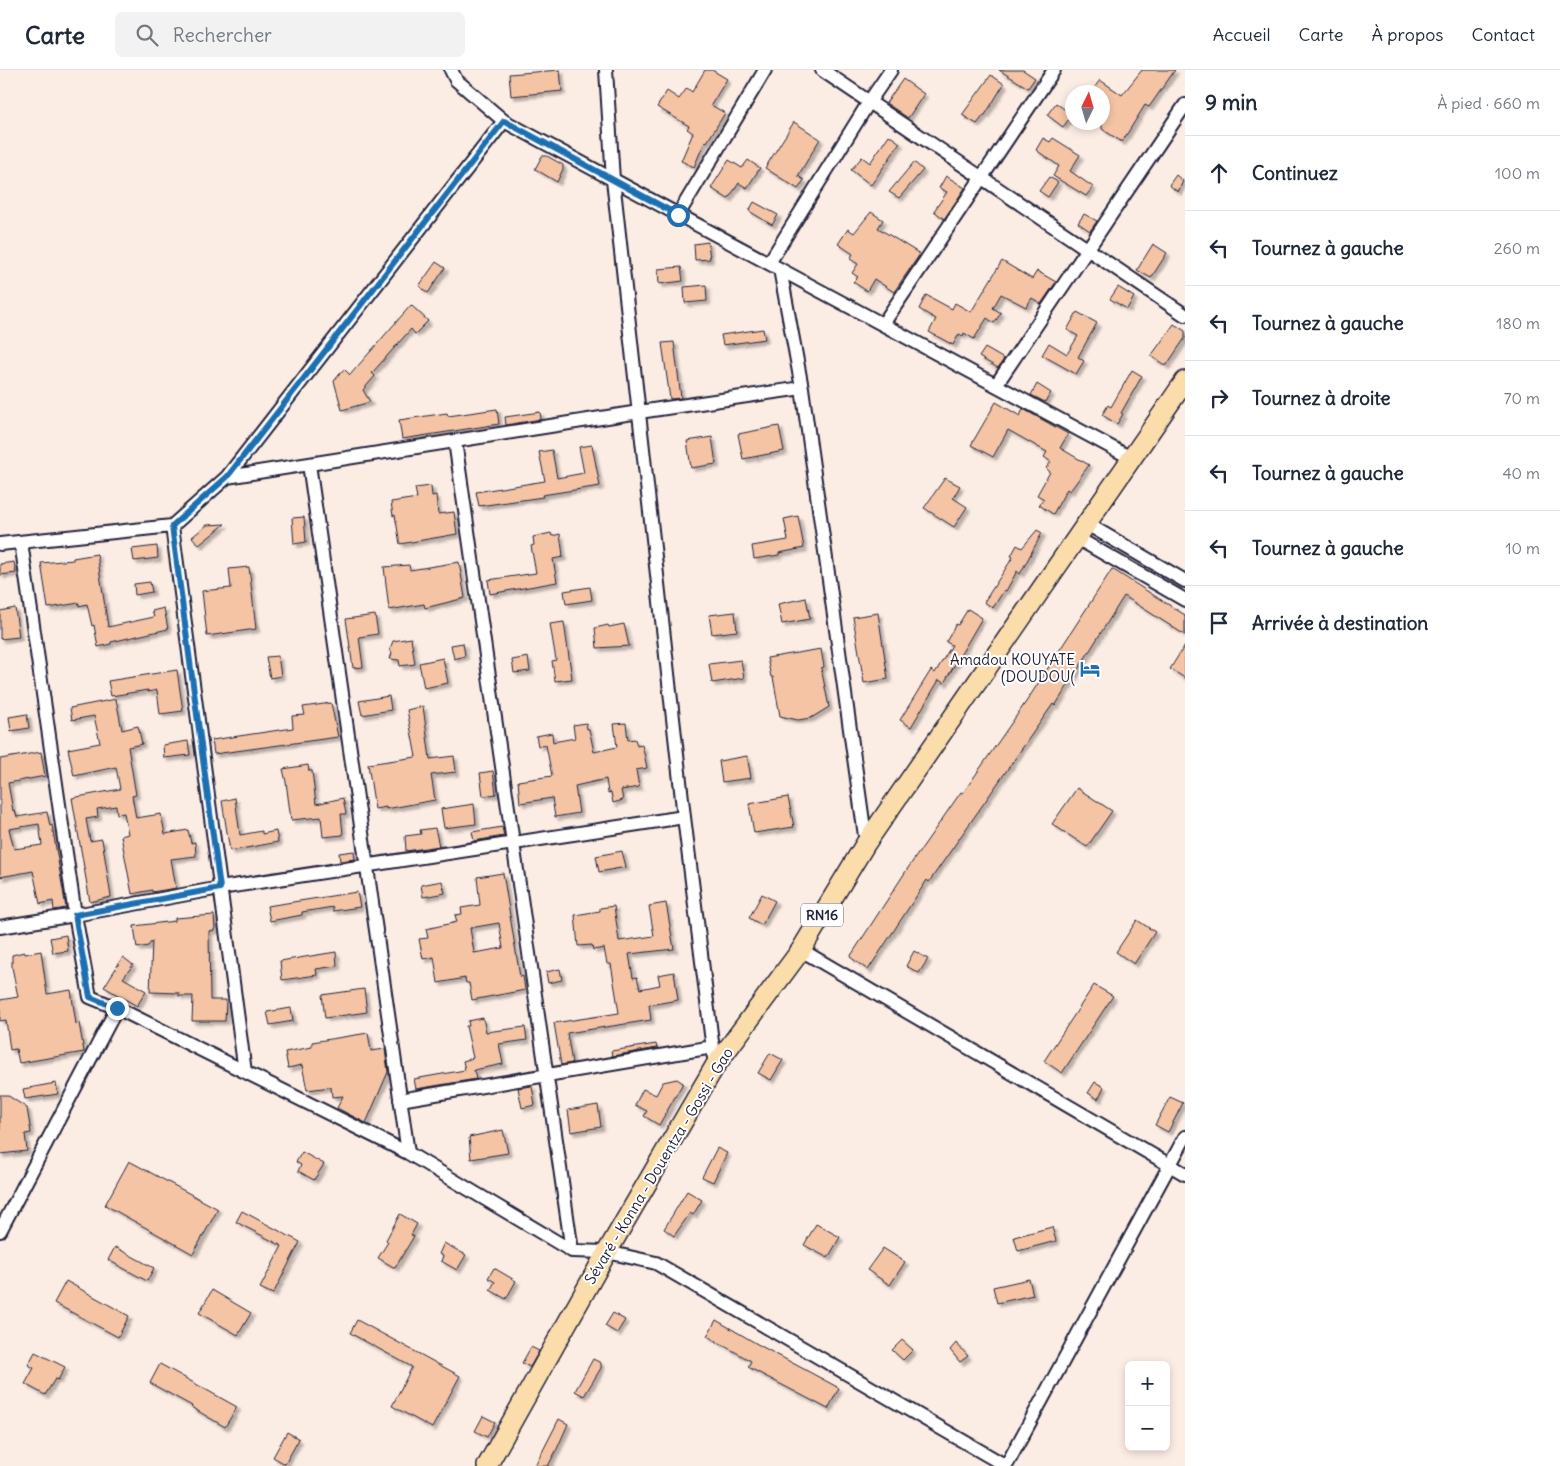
<!DOCTYPE html>
<html lang="fr">
<meta charset="utf-8">
<style>
body{margin:0;font-family:Delius,sans-serif;background:#f2f2f3;color:#1f2937}
.controls{position:absolute;right:15px;bottom:15px;display:grid;overflow:hidden;border-radius:8px;box-shadow:0 2px 8px #0003}
.controls button{width:45px;height:45px;display:grid;place-items:center;padding:0;border:0;border-bottom:1px solid #e0e1e3;background:#fff;color:#1f2937;font:25px sans-serif}
.compass{position:absolute;left:1065px;top:15px;width:45px;height:45px;border-radius:50%;background:#fff;box-shadow:0 2px 8px #0003;rotate:5deg}
.stop{position:absolute;width:15px;height:15px;margin:-11px;border:4px solid #1f6fb2;border-radius:50%;background:#fff}
.stop.end{background:#1f6fb2;border-color:#fff;box-shadow:0 1px 5px #0008}
.list{margin:0;padding:0;list-style:none}
h2{display:flex;justify-content:space-between;align-items:center;height:65px;margin:0;padding:0 20px;font-size:21px}
h2 small{font-size:16px;font-weight:400;color:#747a83}
.list li{display:grid;grid-template-columns:32px 1fr auto;gap:15px;align-items:center;box-sizing:border-box;height:75px;padding:0 20px;border-top:1px solid #e0e1e3}
.list b{display:block;font-size:19px;white-space:nowrap}
.list em{font-size:16px;font-style:normal;color:#747a83}
.icon{flex:none;width:28px;height:28px;fill:none;stroke:currentColor;stroke-width:2;stroke-linecap:round;stroke-linejoin:round}
.map{position:relative;flex:none;width:1185px;height:1396px;overflow:hidden}
header{display:flex;align-items:center;gap:30px;box-sizing:border-box;height:70px;padding:0 25px;background:#fff;border-bottom:1px solid #e0e1e3}
header strong{font-size:24px}
nav{display:flex;gap:28px;margin-inline-start:auto;font-size:18px}
.search{width:350px;height:45px;background:#f2f2f3;display:flex;align-items:center;gap:12px;box-sizing:border-box;padding:0 18px;border-radius:8px;color:#747a83;font-size:19px}
main{display:flex}
aside{flex:1;background:#fff}
.map>svg:first-child{display:block}
.building{fill:#f4c4a4;stroke:#22223b;fill-rule:evenodd;filter:url(#shadow)}
.lines{fill:none;stroke-linecap:round;stroke-linejoin:round}
.street-casing{stroke:#22223b;stroke-width:16}
.primary-casing{stroke:#22223b;stroke-width:22}
.street{stroke:#fff;stroke-width:12}
.primary{stroke:#fbddab;stroke-width:19}
.route{stroke:#1f6fb2;stroke-width:6}
.labels{text-anchor:middle;stroke-width:4;stroke-linejoin:round;paint-order:stroke}
.shield{fill:#fff;stroke:#646476;stroke-width:1}
.shield-label{font-size:14px;font-weight:bold;fill:#22223b}
.poi-label{font-size:15px;fill:#22223b;stroke:#fff;text-anchor:end}
.street-label{font-size:15px;fill:#22223b;stroke:#fff}
</style>
<header>
<strong>Carte</strong>
<div class="search"><svg class="icon" aria-label="search" viewBox="0 0 24 24"><circle cx="10" cy="10" r="6"/><path d="M15 15l6 6"/></svg>Rechercher</div>
<nav><a>Accueil</a><a>Carte</a><a>À propos</a><a>Contact</a></nav>
</header>
<main>
<div class="map">
<svg width="1185" height="1396" viewBox="0 0 1185 1396">
<defs>
<filter id="shadow"><feDropShadow dx="3.5" dy="3.5" stdDeviation="1" flood-color="#0004"/></filter>
</defs>
<rect width="100%" height="100%" fill="#fcede4"/>
<filter id="ink" filterUnits="userSpaceOnUse"><feTurbulence type="fractalNoise" baseFrequency=".02" numOctaves="2"/><feDisplacementMap in="SourceGraphic" scale="10" xChannelSelector="R" yChannelSelector="G"/><feConvolveMatrix kernelMatrix="1 2 1 2 8 2 1 2 1" color-interpolation-filters="sRGB"/></filter>
<g filter="url(#ink)">
<!-- building -->
<path class="building" d="M 560,0 L 562,21 L 511,26 L 509,4 Z
M 705,0 L 712,0 L 727,9 L 711,35 L 725,43 L 707,72 L 705,71 L 694,97 L 681,91 L 693,63 L 687,59 L 689,56 L 657,37 L 667,21 L 679,29 L 687,18 L 692,22 Z
M 999,0 L 1023,0 L 1035,8 L 1028,18 Z
M 1142,0 L 1175,0 L 1149,37 L 1145,35 L 1122,72 L 1102,59 L 1102,22 L 1091,22 L 1100,10 L 1122,25 Z
M 991,5 L 1004,14 L 985,45 L 984,45 L 977,54 L 962,45 Z
M 903,9 L 924,24 L 908,48 L 886,33 Z
M 1056,33 L 1072,45 L 1063,57 L 1047,45 Z
M 794,52 L 820,69 L 798,106 L 804,110 L 798,119 L 765,98 Z
M 889,65 L 900,73 L 871,115 L 851,100 L 862,87 L 870,93 Z
M 1043,68 L 1050,72 L 1053,68 L 1080,85 L 1070,101 L 1093,117 L 1086,126 L 1053,106 L 1059,96 L 1036,80 Z
M 542,86 L 547,86 L 563,95 L 563,99 L 557,112 L 535,99 Z
M 729,90 L 742,98 L 748,90 L 760,98 L 747,118 L 739,113 L 728,129 L 711,118 Z
M 914,92 L 923,100 L 899,128 L 889,122 Z
M 1176,105 L 1183,111 L 1178,122 L 1169,115 Z
M 946,106 L 965,118 L 944,149 L 934,141 L 947,122 L 939,118 Z
M 1049,107 L 1058,112 L 1048,127 L 1039,121 Z
M 754,132 L 778,145 L 772,155 L 749,141 Z
M 871,142 L 883,150 L 878,158 L 920,184 L 894,222 L 874,209 L 867,221 L 853,212 L 858,207 L 852,203 L 858,194 L 850,189 L 853,184 L 838,174 L 848,159 L 854,163 Z
M 1084,144 L 1097,151 L 1090,161 L 1078,153 Z
M 708,172 L 710,189 L 695,190 L 694,174 Z
M 1153,174 L 1167,183 L 1151,208 L 1137,200 Z
M 1002,191 L 1032,209 L 1037,201 L 1056,212 L 1041,234 L 1032,228 L 1026,237 L 1001,224 L 993,238 L 1001,243 L 994,253 L 987,248 L 974,269 L 964,263 L 963,266 L 959,264 L 953,275 L 929,262 L 936,249 L 919,239 L 926,225 L 952,239 L 955,233 L 971,242 Z
M 436,192 L 445,198 L 428,223 L 419,216 Z
M 681,197 L 683,211 L 659,214 L 658,199 Z
M 706,215 L 707,231 L 685,233 L 684,217 Z
M 1118,217 L 1134,227 L 1127,239 L 1110,229 Z
M 411,235 L 428,251 L 415,264 L 411,259 L 372,303 L 375,306 L 363,320 L 370,332 L 342,340 L 334,311 L 344,299 L 350,305 Z
M 1077,242 L 1097,253 L 1078,287 L 1084,291 L 1076,304 L 1042,285 L 1049,273 L 1067,284 L 1078,266 L 1067,260 Z
M 1174,254 L 1185,261 L 1185,268 L 1166,296 L 1151,286 Z
M 763,259 L 765,269 L 723,275 L 721,265 Z
M 674,272 L 681,328 L 670,329 L 662,273 Z
M 985,278 L 1004,289 L 998,298 L 979,287 Z
M 1132,300 L 1142,306 L 1121,343 L 1123,344 L 1117,354 L 1102,345 L 1108,335 L 1111,337 Z
M 1037,314 L 1051,323 L 1045,332 L 1031,325 Z
M 996,332 L 1020,346 L 1023,339 L 1068,364 L 1060,378 L 1089,395 L 1070,421 L 1067,419 L 1053,444 L 1039,435 L 1044,429 L 1037,425 L 1050,402 L 1046,398 L 1051,392 L 1044,387 L 1047,382 L 1008,360 L 993,387 L 971,375 Z
M 497,339 L 499,354 L 402,369 L 399,350 L 447,343 L 448,346 Z
M 540,342 L 541,349 L 506,355 L 505,347 Z
M 779,356 L 784,381 L 743,389 L 738,364 Z
M 712,367 L 716,394 L 691,398 L 687,371 Z
M 592,375 L 600,416 L 542,425 L 543,427 L 479,436 L 476,422 L 545,411 L 539,382 L 552,380 L 557,408 L 584,403 L 579,377 Z
M 945,408 L 960,416 L 953,428 L 967,437 L 954,457 L 924,438 Z
M 431,416 L 432,426 L 436,425 L 438,444 L 454,442 L 457,464 L 400,474 L 395,445 L 393,446 L 391,432 L 417,428 L 415,418 Z
M 798,446 L 804,478 L 779,483 L 779,485 L 754,489 L 752,476 L 788,470 L 784,449 Z
M 304,447 L 306,472 L 294,474 L 292,448 Z
M 225,454 L 199,475 L 192,467 L 207,455 Z
M 1037,460 L 1042,463 L 1020,504 L 1017,501 L 1006,521 L 1004,520 L 993,538 L 984,532 L 1013,487 L 1011,486 L 1017,475 L 1022,478 Z
M 551,463 L 552,466 L 560,464 L 562,478 L 563,487 L 553,489 L 557,512 L 490,524 L 488,510 L 536,503 L 531,476 L 534,475 L 533,467 Z
M 157,476 L 158,488 L 134,491 L 132,479 Z
M 97,484 L 108,557 L 154,547 L 152,541 L 164,538 L 168,559 L 111,572 L 111,574 L 98,577 L 94,555 L 92,556 L 87,534 L 79,536 L 79,533 L 48,538 L 41,493 L 73,490 L 73,488 Z
M 14,492 L 16,503 L 0,505 L 0,494 Z
M 459,492 L 465,528 L 425,538 L 424,534 L 389,540 L 384,497 L 409,495 L 410,500 Z
M 249,497 L 256,559 L 207,566 L 202,521 L 231,518 L 229,499 Z
M 1112,499 L 1185,545 L 1185,565 L 1124,526 L 1055,636 L 1053,634 L 929,812 L 927,810 L 868,900 L 850,887 L 908,798 L 961,722 L 963,723 L 1028,629 Z
M 150,512 L 152,522 L 135,525 L 134,514 Z
M 590,517 L 592,530 L 566,534 L 564,521 Z
M 806,528 L 810,549 L 782,554 L 778,534 Z
M 15,538 L 19,567 L 0,569 L 0,541 Z
M 968,539 L 982,548 L 944,613 L 939,610 L 911,657 L 900,650 L 931,600 L 935,603 L 952,575 L 946,572 L 956,554 L 958,555 Z
M 735,542 L 737,561 L 712,564 L 709,545 Z
M 878,543 L 888,609 L 864,613 L 853,547 Z
M 375,545 L 378,564 L 359,567 L 363,597 L 353,598 L 346,549 Z
M 564,552 L 572,609 L 555,611 L 552,591 L 556,590 L 550,554 Z
M 624,554 L 629,576 L 597,578 L 595,558 L 608,555 L 609,557 Z
M 411,568 L 415,594 L 400,596 L 399,590 L 390,589 L 392,583 L 390,579 L 393,571 Z
M 463,573 L 465,586 L 454,589 L 451,575 Z
M 1185,575 L 1185,608 L 1170,599 Z
M 821,579 L 824,597 L 821,598 L 829,637 L 811,648 L 798,650 L 780,646 L 773,607 L 771,607 L 767,588 Z
M 278,586 L 281,606 L 270,608 L 266,587 Z
M 528,587 L 530,601 L 514,603 L 512,590 Z
M 443,588 L 448,613 L 424,618 L 419,593 Z
M 741,590 L 744,608 L 712,613 L 709,594 Z
M 177,600 L 183,641 L 160,644 L 157,620 L 148,622 L 148,620 L 111,626 L 108,611 Z
M 389,626 L 391,640 L 362,645 L 359,631 Z
M 116,629 L 122,660 L 138,656 L 142,674 L 128,677 L 136,725 L 132,726 L 136,748 L 161,744 L 165,764 L 188,760 L 191,773 L 195,772 L 196,786 L 171,789 L 176,818 L 152,822 L 152,820 L 132,824 L 121,766 L 128,764 L 124,743 L 117,744 L 116,736 L 97,739 L 98,747 L 86,749 L 90,771 L 102,769 L 111,827 L 90,832 L 72,728 L 120,719 L 116,697 L 74,706 L 68,679 L 100,673 L 94,646 L 72,650 L 70,638 Z
M 331,633 L 338,667 L 214,684 L 212,670 L 293,658 L 292,646 L 305,645 L 303,637 Z
M 423,636 L 430,689 L 454,686 L 456,702 L 431,705 L 435,730 L 386,739 L 386,737 L 375,739 L 368,694 L 416,687 L 407,640 Z
M 27,644 L 29,658 L 11,661 L 9,647 Z
M 586,653 L 587,659 L 589,659 L 594,682 L 617,677 L 614,654 L 626,653 L 628,670 L 635,669 L 637,676 L 642,675 L 645,688 L 647,698 L 636,700 L 639,717 L 621,720 L 623,730 L 613,733 L 611,722 L 608,723 L 606,709 L 575,716 L 579,743 L 555,747 L 552,728 L 520,733 L 518,711 L 552,706 L 546,675 L 538,676 L 536,666 L 552,663 L 553,672 L 575,668 L 573,655 Z
M 188,671 L 190,685 L 164,688 L 163,675 Z
M 41,682 L 45,706 L 8,713 L 13,741 L 15,740 L 17,747 L 47,742 L 50,756 L 52,755 L 66,838 L 54,840 L 53,831 L 40,834 L 33,801 L 0,807 L 0,689 ZM 39,754 L 42,775 L 14,779 L 9,759 Z
M 747,686 L 751,708 L 722,712 L 719,691 Z
M 308,695 L 309,701 L 312,701 L 316,734 L 343,728 L 346,744 L 341,744 L 343,765 L 323,767 L 321,747 L 291,750 L 286,712 L 283,699 Z
M 493,701 L 496,724 L 483,726 L 480,703 Z
M 1077,718 L 1112,741 L 1087,777 L 1052,754 Z
M 788,727 L 794,757 L 754,763 L 749,734 Z
M 235,728 L 240,765 L 262,761 L 262,764 L 276,761 L 278,772 L 230,781 L 222,731 Z
M 474,734 L 476,754 L 444,758 L 441,739 Z
M 502,757 L 504,766 L 474,771 L 472,762 Z
M 435,758 L 439,776 L 406,781 L 405,766 L 421,764 L 420,760 Z
M 354,781 L 355,789 L 340,791 L 339,783 Z
M 622,781 L 626,797 L 599,802 L 596,786 Z
M 503,803 L 520,907 L 523,906 L 525,920 L 472,930 L 469,913 L 466,913 L 465,908 L 438,913 L 434,887 L 423,889 L 419,869 L 428,868 L 426,859 L 457,852 L 455,845 L 462,844 L 461,838 L 480,835 L 477,807 ZM 499,853 L 503,878 L 474,883 L 470,858 Z
M 442,811 L 445,823 L 423,827 L 421,815 Z
M 357,822 L 360,837 L 333,841 L 333,837 L 302,842 L 302,845 L 270,851 L 267,836 Z
M 762,824 L 775,831 L 762,855 L 749,848 Z
M 666,833 L 674,879 L 629,884 L 633,908 L 637,907 L 640,919 L 660,915 L 658,905 L 674,902 L 678,930 L 649,935 L 651,950 L 567,963 L 572,993 L 561,995 L 554,953 L 619,943 L 611,894 L 607,894 L 604,878 L 593,880 L 592,875 L 578,876 L 575,845 L 600,841 L 600,838 L 614,836 L 619,871 L 654,866 L 649,836 Z
M 214,845 L 215,860 L 209,861 L 210,930 L 226,930 L 225,951 L 192,951 L 193,926 L 179,926 L 179,923 L 150,922 L 152,871 L 148,876 L 137,878 L 134,856 L 175,851 L 175,848 Z
M 1137,850 L 1155,862 L 1134,894 L 1116,882 Z
M 66,865 L 68,881 L 53,883 L 50,868 Z
M 41,881 L 47,924 L 71,920 L 76,954 L 79,953 L 84,982 L 19,993 L 16,979 L 10,980 L 6,950 L 0,951 L 0,930 L 18,927 L 12,897 L 12,885 L 24,882 L 25,884 Z
M 914,881 L 928,889 L 919,903 L 906,896 Z
M 336,882 L 337,896 L 316,899 L 317,905 L 282,910 L 280,891 Z
M 123,887 L 133,895 L 123,908 L 146,921 L 137,936 L 104,917 Z
M 560,899 L 562,910 L 548,913 L 546,902 Z
M 1094,915 L 1113,926 L 1062,1003 L 1044,991 Z
M 364,919 L 367,942 L 325,948 L 322,925 Z
M 291,938 L 293,951 L 270,955 L 267,942 Z
M 483,948 L 486,962 L 525,957 L 527,970 L 499,974 L 503,994 L 474,1000 L 476,1009 L 416,1019 L 414,1009 L 465,1000 L 463,991 L 473,988 L 466,956 L 469,956 L 468,951 Z
M 368,963 L 371,981 L 385,979 L 388,1002 L 366,1053 L 337,1038 L 343,1026 L 332,1027 L 331,1017 L 307,1020 L 302,995 L 288,998 L 285,982 L 312,977 L 312,972 Z
M 656,974 L 657,978 L 612,986 L 611,981 Z
M 770,983 L 783,990 L 771,1010 L 758,1003 Z
M 677,1009 L 683,1013 L 659,1055 L 644,1046 L 647,1041 L 635,1035 L 643,1019 L 656,1025 L 663,1012 Z
M 1095,1012 L 1104,1017 L 1098,1029 L 1088,1023 Z
M 56,1013 L 58,1024 L 25,1029 L 23,1019 Z
M 532,1016 L 535,1035 L 522,1038 L 518,1018 Z
M 0,1025 L 7,1025 L 27,1038 L 31,1063 L 25,1064 L 27,1081 L 0,1084 Z
M 1170,1027 L 1183,1033 L 1168,1062 L 1155,1055 Z
M 598,1035 L 601,1057 L 571,1062 L 568,1040 Z
M 503,1060 L 508,1083 L 471,1089 L 469,1067 Z
M 717,1078 L 727,1083 L 713,1112 L 702,1107 Z
M 302,1082 L 324,1094 L 314,1110 L 298,1101 L 301,1095 L 296,1092 Z
M 129,1091 L 218,1139 L 193,1184 L 105,1135 Z
M 687,1121 L 702,1130 L 693,1145 L 690,1143 L 674,1166 L 664,1159 Z
M 242,1141 L 300,1172 L 273,1224 L 260,1218 L 282,1176 L 236,1152 Z
M 400,1144 L 417,1154 L 411,1165 L 414,1166 L 395,1198 L 378,1188 L 388,1172 L 386,1170 Z
M 816,1154 L 840,1167 L 828,1188 L 804,1175 Z
M 1052,1157 L 1056,1171 L 1018,1181 L 1014,1167 Z
M 444,1173 L 466,1185 L 457,1200 L 441,1191 L 443,1186 L 439,1184 Z
M 115,1177 L 154,1198 L 147,1211 L 108,1190 Z
M 883,1178 L 905,1192 L 890,1215 L 867,1200 Z
M 494,1198 L 516,1211 L 506,1229 L 490,1220 L 495,1212 L 488,1208 Z
M 1029,1209 L 1033,1225 L 997,1233 L 993,1217 Z
M 66,1211 L 129,1246 L 118,1267 L 54,1233 Z
M 212,1220 L 251,1243 L 238,1265 L 199,1243 Z
M 613,1243 L 625,1250 L 617,1263 L 605,1256 Z
M 357,1250 L 460,1306 L 432,1358 L 392,1336 L 412,1297 L 350,1263 Z
M 716,1250 L 759,1275 L 839,1318 L 828,1339 L 748,1297 L 751,1291 L 707,1266 Z
M 902,1270 L 913,1280 L 903,1290 L 892,1280 Z
M 956,1273 L 968,1286 L 960,1292 L 950,1280 Z
M 531,1277 L 539,1281 L 530,1297 L 522,1293 Z
M 35,1282 L 65,1297 L 58,1310 L 55,1309 L 45,1325 L 25,1314 L 34,1298 L 28,1295 Z
M 593,1289 L 601,1293 L 601,1298 L 584,1326 L 575,1321 Z
M 160,1294 L 237,1337 L 225,1357 L 191,1337 L 192,1336 L 150,1313 Z
M 483,1346 L 495,1352 L 487,1367 L 475,1361 Z
M 559,1349 L 568,1354 L 557,1379 L 548,1396 L 535,1396 Z
M 287,1362 L 299,1369 L 285,1394 L 273,1387 Z"/>
<g class="lines">
<defs>
<path id="street" d="M 451,0 L 456,10 L 504,51 L 1133,389
M 606,0 L 613,110 L 684,747 L 715,996
M 822,0 L 1185,245
M 678,145 L 765,0
M 769,193 L 869,32 L 891,0
M 780,199 L 802,318 L 866,773
M 883,254 L 1054,0
M 996,315 L 1185,35
M 455,371 L 572,1181
M 309,394 L 408,1083
M 227,407 L 639,342 L 802,318
M 1087,454 L 1185,511
M 172,456 L 245,1002
M 1077,468 L 1185,530
M 21,472 L 75,845 L 90,927 L 117,938 L 408,1083 L 572,1181 L 607,1182 L 656,1193 L 1006,1396
M 0,474 L 172,456 L 227,407 L 504,51
M 0,857 L 75,845 L 220,818 L 684,747
M 801,880 L 1185,1104
M 400,1030 L 713,977
M 0,1161 L 117,938
M 1006,1396 L 1185,1067"/>
<path id="primary" d="M 487,1396 L 607,1182 L 715,996 L 801,880 L 866,773 L 1185,311"/>
</defs>
<!-- street casing -->
<use href="#street" class="street-casing"/>
<!-- primary casing -->
<use href="#primary" class="primary-casing"/>
<!-- street -->
<use href="#street" class="street"/>
<!-- primary -->
<use href="#primary" class="primary"/>
</g>
</g>
<g class="lines" filter="url(#ink)">
<!-- route -->
<path class="route" d="M 117,938 L 90,927 L 75,845 L 220,818 L 172,456 L 227,407 L 504,51 L 678,145"/>
</g>
<!-- icons -->
<defs>
<symbol id="hotel-bare" viewBox="-9 -9 18 18"><path d="M-6-4.5h1.5V1H6V5H4.5V3h-9V5H-6ZM-4 0a1.8 1.8 0 1 1 3.6 0ZM.5 0V-2.5h3Q6-2.5 6 0Z" fill="#1f6fb2" stroke="#fff" stroke-width="2.5" paint-order="stroke"/></symbol>
</defs>
<g fill-rule="evenodd">
<use href="#hotel-bare" x="1076" y="585" width="28" height="28"/>
</g>
<g class="labels">
<!-- shield labels -->
<rect class="shield" x="801" y="833.5" width="42" height="23" rx="4"/>
<g class="shield-label">
<text x="822" y="850">RN16</text>
</g>
<!-- poi labels -->
<g class="poi-label">
<text x="1075" y="595">Amadou KOUYATE<tspan x="1075" dy="17">(DOUDOU(</tspan></text>
</g>
<!-- street labels -->
<g class="street-label">
<text transform="translate(659 1096) rotate(-59)" y="5">Sévaré - Konna - Douentza - Gossi - Gao</text>
</g>
</g>
</svg>
<div class="controls">
<button>+</button>
<button>−</button>
</div>
<svg class="compass" viewBox="-18 -18 36 36"><path d="M0-13l5 13h-10z" fill="#e53935"/><path d="M0 13l5-13h-10z" fill="#747a83"/></svg>
<div class="stop" style="left:678px;top:145px"></div>
<div class="stop end" style="left:117px;top:938px"></div>
</div>
<aside>
<h2>9 min<small>À pied · 660 m</small></h2>
<ul class="list">
<li><svg class="icon" aria-label="ahead" viewBox="0 0 24 24"><path d="M12 20V5M6 11l6-6 6 6"/></svg><div><b>Continuez</b></div><em>100 m</em></li>
<li><svg class="icon" aria-label="left" viewBox="0 0 24 24"><path d="M17 20v-9H6M10 6l-5 5 5 5"/></svg><div><b>Tournez à gauche</b></div><em>260 m</em></li>
<li><svg class="icon" aria-label="left" viewBox="0 0 24 24"><path d="M17 20v-9H6M10 6l-5 5 5 5"/></svg><div><b>Tournez à gauche</b></div><em>180 m</em></li>
<li><svg class="icon" aria-label="right" viewBox="0 0 24 24"><path d="M7 20v-9h11M14 6l5 5-5 5"/></svg><div><b>Tournez à droite</b></div><em>70 m</em></li>
<li><svg class="icon" aria-label="left" viewBox="0 0 24 24"><path d="M17 20v-9H6M10 6l-5 5 5 5"/></svg><div><b>Tournez à gauche</b></div><em>40 m</em></li>
<li><svg class="icon" aria-label="left" viewBox="0 0 24 24"><path d="M17 20v-9H6M10 6l-5 5 5 5"/></svg><div><b>Tournez à gauche</b></div><em>10 m</em></li>
<li><svg class="icon" aria-label="arrive" viewBox="0 0 24 24"><path d="M6 21V4h12l-3 4 3 4H6"/></svg><div><b>Arrivée à destination</b></div></li>
</ul>
</aside>
</main>
